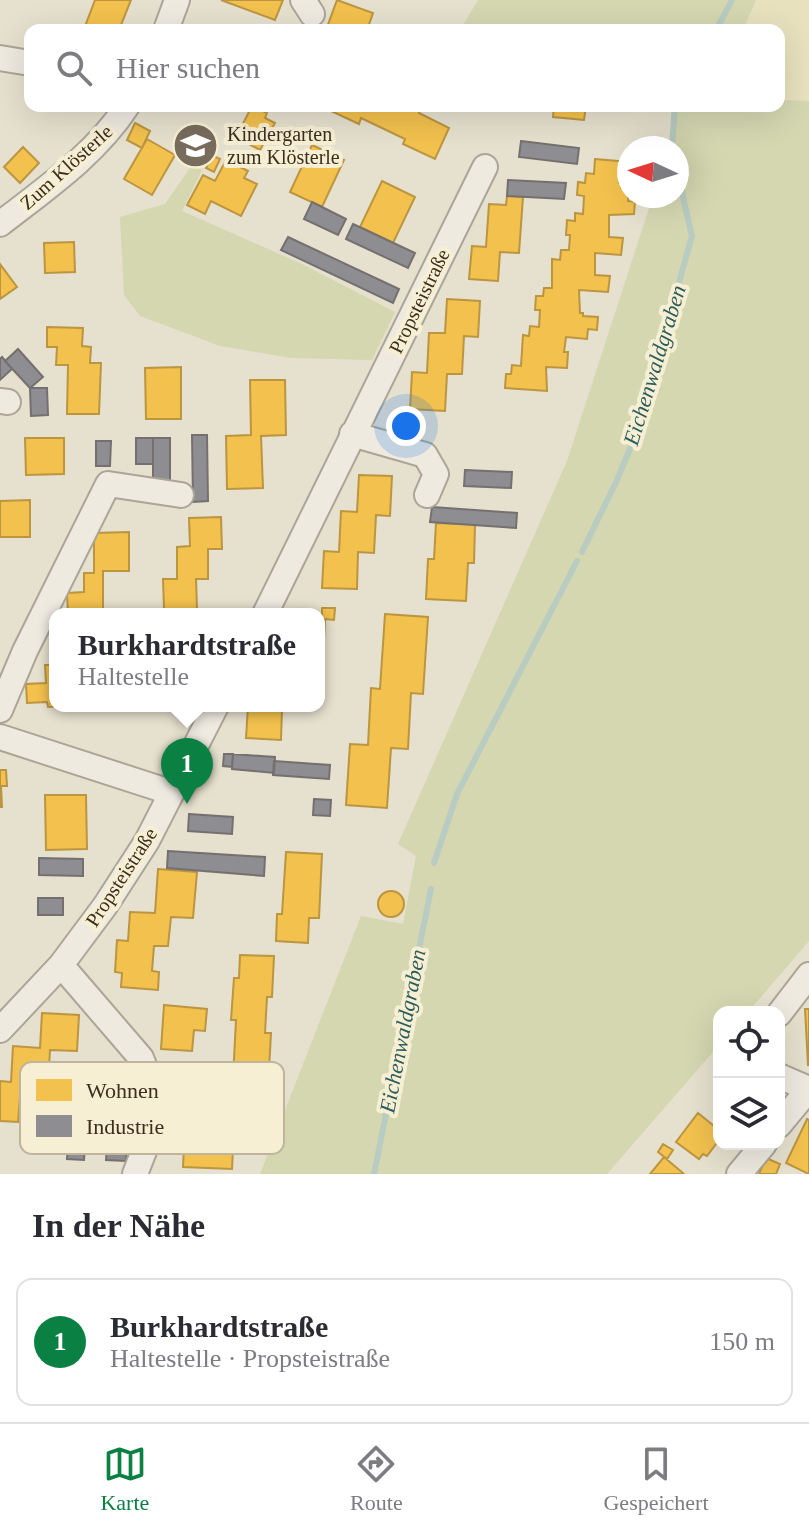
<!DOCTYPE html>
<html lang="de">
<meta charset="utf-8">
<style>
body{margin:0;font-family:Georgia,serif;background:#f2f2f3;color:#2b2b33}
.controls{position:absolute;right:24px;bottom:24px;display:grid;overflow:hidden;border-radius:16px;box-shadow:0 8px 32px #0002}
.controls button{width:72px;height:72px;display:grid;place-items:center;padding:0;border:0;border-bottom:2px solid #e1e1e2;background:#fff;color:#2b2b33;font:40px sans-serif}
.compass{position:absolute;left:617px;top:136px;width:72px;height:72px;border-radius:50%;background:#fff;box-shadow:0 8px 32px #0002;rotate:274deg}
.you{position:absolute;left:406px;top:426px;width:28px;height:28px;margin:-20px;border:6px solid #fff;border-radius:50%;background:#1a73e8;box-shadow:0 0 0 12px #1a73e833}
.badge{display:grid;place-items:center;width:52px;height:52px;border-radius:50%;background:#0b8043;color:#fff;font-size:26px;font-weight:700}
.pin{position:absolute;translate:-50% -66px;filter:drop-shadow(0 2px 4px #0008)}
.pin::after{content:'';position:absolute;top:42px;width:28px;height:24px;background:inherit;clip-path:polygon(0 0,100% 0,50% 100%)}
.popup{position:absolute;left:49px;top:608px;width:276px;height:104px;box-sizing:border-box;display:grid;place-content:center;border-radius:16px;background:#fff;filter:drop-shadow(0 2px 6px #0005);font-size:26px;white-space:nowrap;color:#7c7c81}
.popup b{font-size:30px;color:#2b2b33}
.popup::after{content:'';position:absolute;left:50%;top:100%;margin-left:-16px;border:16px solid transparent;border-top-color:#fff}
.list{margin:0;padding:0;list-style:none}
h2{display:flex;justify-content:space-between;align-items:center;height:104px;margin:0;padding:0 32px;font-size:34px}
h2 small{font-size:26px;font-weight:400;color:#7c7c81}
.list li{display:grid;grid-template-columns:52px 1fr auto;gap:24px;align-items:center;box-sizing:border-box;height:128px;margin:0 16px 16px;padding:0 16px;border:2px solid #e1e1e2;border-radius:16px}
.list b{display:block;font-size:30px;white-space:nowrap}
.list p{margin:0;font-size:26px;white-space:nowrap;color:#7c7c81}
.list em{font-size:26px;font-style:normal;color:#7c7c81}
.icon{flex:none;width:44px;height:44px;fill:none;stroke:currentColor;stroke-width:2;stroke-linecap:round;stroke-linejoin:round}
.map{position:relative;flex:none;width:809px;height:1174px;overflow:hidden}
.search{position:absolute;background:#fff;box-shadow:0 8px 32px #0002;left:24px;right:24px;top:24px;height:88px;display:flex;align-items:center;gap:20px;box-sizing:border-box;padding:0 28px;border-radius:16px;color:#7c7c81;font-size:30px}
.sheet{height:248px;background:#fff}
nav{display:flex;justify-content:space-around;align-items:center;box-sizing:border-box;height:112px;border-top:2px solid #e1e1e2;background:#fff;font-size:22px;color:#7c7c81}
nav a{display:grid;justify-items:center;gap:4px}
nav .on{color:#0b8043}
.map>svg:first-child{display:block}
.farmland{fill:#e7e1be}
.green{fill:#d4d7b0}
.homes{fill:#f2c14e;stroke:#bb9540;stroke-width:2}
.industry{fill:#8d8d92;stroke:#75706f;stroke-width:2}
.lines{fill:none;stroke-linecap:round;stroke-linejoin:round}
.stream{stroke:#b9ccc2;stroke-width:6}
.minor-casing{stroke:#aba597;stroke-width:28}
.minor{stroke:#eeeae0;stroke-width:24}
.labels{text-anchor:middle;stroke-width:8;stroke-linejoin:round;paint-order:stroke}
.poi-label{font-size:20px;fill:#3c2e1e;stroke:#f7efd4;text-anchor:start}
.street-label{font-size:20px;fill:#3c2e1e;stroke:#f7efd4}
.water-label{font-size:22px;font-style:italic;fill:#2d5c5c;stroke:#f7efd4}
.key{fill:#f7efd4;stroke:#bfb59d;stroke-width:2}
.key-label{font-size:22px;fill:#3c2e1e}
</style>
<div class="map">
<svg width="809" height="1174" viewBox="0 0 809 1174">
<rect width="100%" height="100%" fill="#e6e0ce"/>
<!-- farmland -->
<path class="farmland" d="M 756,0 L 809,0 L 809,101 L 779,100 L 779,30 L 743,30 Z"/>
<!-- green -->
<path class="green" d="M 478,0 L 756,0 L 743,30 L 460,30 Z
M 779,100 L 809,101 L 809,941 L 748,1012 L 719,1012 L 719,1045 L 607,1174 L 260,1174 L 361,916 L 403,924 L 416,856 L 398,844 L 567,461 L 653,196 L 677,196 L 677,148 L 669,148 L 672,106 L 779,106 Z
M 192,165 L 202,170 L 182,211 L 302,264 L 395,312 L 372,360 L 291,358 L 220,346 L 140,316 L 124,295 L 120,217 L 165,204 Z"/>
<!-- homes -->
<path class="homes" d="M 95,0 L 131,0 L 119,30 L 84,29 Z
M 221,0 L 283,0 L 275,20 Z
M 337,0 L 373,13 L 367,30 L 326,30 Z
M 252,106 L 267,113 L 265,118 L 275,123 L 260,150 L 236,137 Z
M 333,106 L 422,106 L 419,113 L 449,128 L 435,159 L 403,144 L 405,139 L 361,118 L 359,124 L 331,111 Z
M 554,106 L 586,106 L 584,120 L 553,117 Z
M 135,123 L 150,131 L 142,148 L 127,140 Z
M 147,139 L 175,155 L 152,195 L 124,179 Z
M 312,145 L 344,160 L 322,207 L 290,192 Z
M 23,147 L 39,163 L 20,183 L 4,167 Z
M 213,156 L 220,159 L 214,172 L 206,168 Z
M 595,159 L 629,162 L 629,178 L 620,177 L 619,183 L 621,183 L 621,188 L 629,189 L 628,201 L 635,202 L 634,214 L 609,215 L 609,237 L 623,238 L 621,255 L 595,253 L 595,275 L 610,276 L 608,292 L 579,290 L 580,313 L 583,313 L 583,316 L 598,317 L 597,330 L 588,329 L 587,339 L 566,337 L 564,352 L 568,352 L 567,368 L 546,367 L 547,391 L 505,388 L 506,374 L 511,374 L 512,365 L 521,366 L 523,335 L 529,336 L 530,326 L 539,327 L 540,310 L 535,310 L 536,296 L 543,296 L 544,288 L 552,288 L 552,259 L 560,260 L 561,250 L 569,250 L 570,235 L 566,235 L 567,220 L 575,221 L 575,213 L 583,214 L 584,196 L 577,195 L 578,182 L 585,183 L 586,173 L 594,174 Z
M 226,160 L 248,171 L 244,178 L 257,184 L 241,216 L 211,201 L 205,214 L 187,205 L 203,175 L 215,181 Z
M 382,181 L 415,197 L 393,243 L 360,227 Z
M 507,196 L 523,197 L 519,253 L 500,252 L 498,281 L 469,279 L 472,246 L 486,247 L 489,204 L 506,205 Z
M 74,242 L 75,272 L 45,273 L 44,243 Z
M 0,264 L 17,287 L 0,299 Z
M 447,299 L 480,301 L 478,337 L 464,336 L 462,374 L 447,374 L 445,411 L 410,409 L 412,372 L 427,373 L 429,333 L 445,333 Z
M 47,327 L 83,328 L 82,346 L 91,347 L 90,363 L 101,363 L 99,414 L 67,414 L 68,365 L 56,365 L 57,347 L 47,347 Z
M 181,367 L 181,419 L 146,419 L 145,368 Z
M 250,380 L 285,380 L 286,435 L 261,436 L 263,488 L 227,489 L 226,436 L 251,435 Z
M 25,438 L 64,438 L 64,474 L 26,475 Z
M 359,475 L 392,476 L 390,516 L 376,515 L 374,553 L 358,552 L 357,589 L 322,588 L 324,551 L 339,552 L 341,511 L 357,512 Z
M 30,500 L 30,537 L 0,537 L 0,501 Z
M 221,517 L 222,549 L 208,549 L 208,579 L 196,579 L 197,610 L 184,610 L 185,614 L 156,614 L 156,610 L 164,609 L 163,579 L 177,579 L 177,547 L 190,546 L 189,518 Z
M 436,523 L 475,524 L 474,563 L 468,563 L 466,601 L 426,599 L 428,559 L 434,559 Z
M 129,532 L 129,571 L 103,571 L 103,614 L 68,614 L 67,593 L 84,592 L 84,573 L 94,573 L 94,533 Z
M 322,608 L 335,608 L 334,620 L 325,619 L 323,656 L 319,656 L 319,618 L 322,618 Z
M 385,614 L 428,617 L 423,694 L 411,693 L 408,749 L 391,748 L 387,808 L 346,805 L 350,744 L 368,745 L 371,688 L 380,689 Z
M 45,665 L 55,665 L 55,706 L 64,706 L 48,707 L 47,702 L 27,703 L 26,684 L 46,683 Z
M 248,706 L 289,706 L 289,709 L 282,709 L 281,740 L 246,738 Z
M 0,770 L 6,770 L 7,786 L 1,786 L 2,807 L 0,807 Z
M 45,795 L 86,795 L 87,849 L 46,850 Z
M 286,852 L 322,854 L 319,918 L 309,918 L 308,943 L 276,941 L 277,914 L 282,914 Z
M 158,869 L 197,872 L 193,918 L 171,917 L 168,946 L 154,946 L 152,971 L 159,972 L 158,990 L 121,987 L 122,973 L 115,972 L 117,940 L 128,941 L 130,912 L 155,913 Z
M378 904a13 13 0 1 1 26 0a13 13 0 1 1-26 0Z
M 240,955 L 274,956 L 272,997 L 267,997 L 265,1033 L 271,1033 L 269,1070 L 250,1069 L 250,1079 L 233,1078 L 236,1020 L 231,1020 L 234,978 L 239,978 Z
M 164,1005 L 207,1009 L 205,1031 L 194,1030 L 192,1051 L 161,1049 Z
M 805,1009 L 809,1009 L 809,1065 L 808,1065 Z
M 42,1013 L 79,1015 L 77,1051 L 50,1050 L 48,1086 L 21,1084 L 18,1122 L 0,1121 L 0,1081 L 11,1082 L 13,1046 L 40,1048 Z
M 199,1086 L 243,1088 L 241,1129 L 234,1129 L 232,1169 L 183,1167 L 185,1125 L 197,1126 Z
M 698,1113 L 719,1130 L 719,1140 L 707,1156 L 703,1154 L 699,1159 L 676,1142 Z
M 807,1119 L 809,1120 L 809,1174 L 786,1163 Z
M 663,1144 L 673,1150 L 667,1159 L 658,1152 Z
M 664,1157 L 684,1174 L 650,1174 Z
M 766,1158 L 780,1164 L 776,1174 L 759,1174 Z"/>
<!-- industry -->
<path class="industry" d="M 521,141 L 579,148 L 577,164 L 519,157 Z
M 508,180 L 566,183 L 564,199 L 507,196 Z
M 312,202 L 346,219 L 338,235 L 304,219 Z
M 353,224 L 415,253 L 408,268 L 346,239 Z
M 288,237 L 399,289 L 393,303 L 281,250 Z
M 18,349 L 43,377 L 30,388 L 5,361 Z
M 2,357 L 12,369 L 0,380 L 0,359 Z
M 30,388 L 47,388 L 48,415 L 31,416 Z
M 192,435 L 207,435 L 208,501 L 193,502 Z
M 136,438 L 153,438 L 153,464 L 136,464 Z
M 153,438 L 170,438 L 170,487 L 153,487 Z
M 96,441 L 111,441 L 110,466 L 96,466 Z
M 465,470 L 512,472 L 511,488 L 464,486 Z
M 432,507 L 517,513 L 516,528 L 430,522 Z
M 224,754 L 233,754 L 232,767 L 223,766 Z
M 233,754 L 275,757 L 274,773 L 232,769 Z
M 274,761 L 330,765 L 329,779 L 273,775 Z
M 314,799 L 331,800 L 330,816 L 313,815 Z
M 189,814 L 233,817 L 232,834 L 188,831 Z
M 168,851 L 265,857 L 264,876 L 167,868 Z
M 39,858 L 83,859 L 83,876 L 39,875 Z
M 38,898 L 63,898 L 63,915 L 38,915 Z
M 91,1071 L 118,1073 L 117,1091 L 90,1088 Z
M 72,1088 L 89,1089 L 84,1160 L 67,1159 Z
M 110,1106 L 129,1107 L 126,1161 L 106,1160 Z"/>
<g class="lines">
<!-- stream -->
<path class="stream" d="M 716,30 L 732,0
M 672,148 L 675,106
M 582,552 L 617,480 L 637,432 L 692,236 L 677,171
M 434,863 L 457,794 L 577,561
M 374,1174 L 431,889"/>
<defs>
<path id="minor" d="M 303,0 L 312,14
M 166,30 L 177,0
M 0,58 L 30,63
M 0,224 C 45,189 96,154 127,106
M 0,401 L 8,402
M 352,434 L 425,455 L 436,474 L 427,495
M 265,614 L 485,167
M 0,710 L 25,651 L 108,484 L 181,495
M 0,737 L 170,792
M 61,965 L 141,1058 L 147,1073 L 148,1141 L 135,1174
M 779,1014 L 809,975
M 0,1030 L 61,965 L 105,906 L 147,841 L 216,706
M 779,1076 L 809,1089
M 779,1125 L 809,1089
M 739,1174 L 764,1144"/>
</defs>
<!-- minor casing -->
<use href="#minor" class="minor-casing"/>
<!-- minor -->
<use href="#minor" class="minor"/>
</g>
<!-- icons -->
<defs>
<symbol id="school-disc" viewBox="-11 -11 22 22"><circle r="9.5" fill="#786c5c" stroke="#f7efd4"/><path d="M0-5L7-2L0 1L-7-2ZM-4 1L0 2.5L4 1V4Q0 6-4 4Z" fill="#fff"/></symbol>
</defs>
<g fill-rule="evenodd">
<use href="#school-disc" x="170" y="120" width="51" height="51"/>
</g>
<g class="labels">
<!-- poi labels -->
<g class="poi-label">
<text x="227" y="141">Kindergarten<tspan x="227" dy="23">zum Klösterle</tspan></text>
</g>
<!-- street labels -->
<g class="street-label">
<text transform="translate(66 167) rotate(-42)" y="7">Zum Klösterle</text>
<text transform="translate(419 301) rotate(-64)" y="7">Propsteistraße</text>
<text transform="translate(121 877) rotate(-57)" y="7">Propsteistraße</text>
</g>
<!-- water labels -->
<g class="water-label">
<text transform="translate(654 365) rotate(-73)" y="8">Eichenwaldgraben</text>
<text transform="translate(402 1031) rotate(-79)" y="8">Eichenwaldgraben</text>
</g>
</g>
<!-- legend -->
<rect x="20" y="1062" width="264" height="92" rx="12" class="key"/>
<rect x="36" y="1079" width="36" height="22" fill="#f2c14e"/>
<rect x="36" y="1115" width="36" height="22" fill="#8d8d92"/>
<g class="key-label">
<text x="86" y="1098">Wohnen</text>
<text x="86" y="1134">Industrie</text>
</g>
</svg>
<div class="controls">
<button><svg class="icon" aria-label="locate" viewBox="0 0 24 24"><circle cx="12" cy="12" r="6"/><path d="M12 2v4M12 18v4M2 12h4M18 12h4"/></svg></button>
<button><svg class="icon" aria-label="layers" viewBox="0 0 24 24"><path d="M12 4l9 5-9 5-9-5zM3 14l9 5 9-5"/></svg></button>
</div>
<svg class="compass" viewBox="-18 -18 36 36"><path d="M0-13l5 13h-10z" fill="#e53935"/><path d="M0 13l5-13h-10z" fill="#7c7c81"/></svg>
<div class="you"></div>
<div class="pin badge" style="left:187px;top:804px">1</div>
<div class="popup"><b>Burkhardtstraße</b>Haltestelle</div>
<div class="search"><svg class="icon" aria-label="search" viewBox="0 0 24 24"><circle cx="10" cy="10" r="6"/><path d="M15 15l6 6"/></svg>Hier suchen</div>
</div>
<section class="sheet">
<h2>In der Nähe<small></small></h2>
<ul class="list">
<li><span class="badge">1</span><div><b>Burkhardtstraße</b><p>Haltestelle · Propsteistraße</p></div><em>150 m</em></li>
</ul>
</section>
<nav>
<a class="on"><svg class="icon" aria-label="map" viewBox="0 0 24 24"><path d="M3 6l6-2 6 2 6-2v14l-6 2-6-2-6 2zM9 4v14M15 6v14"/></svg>Karte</a>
<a><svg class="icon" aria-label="directions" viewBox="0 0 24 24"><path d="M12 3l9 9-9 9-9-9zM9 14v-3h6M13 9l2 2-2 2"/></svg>Route</a>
<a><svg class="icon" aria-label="saved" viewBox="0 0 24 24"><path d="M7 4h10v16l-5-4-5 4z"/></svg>Gespeichert</a>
</nav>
